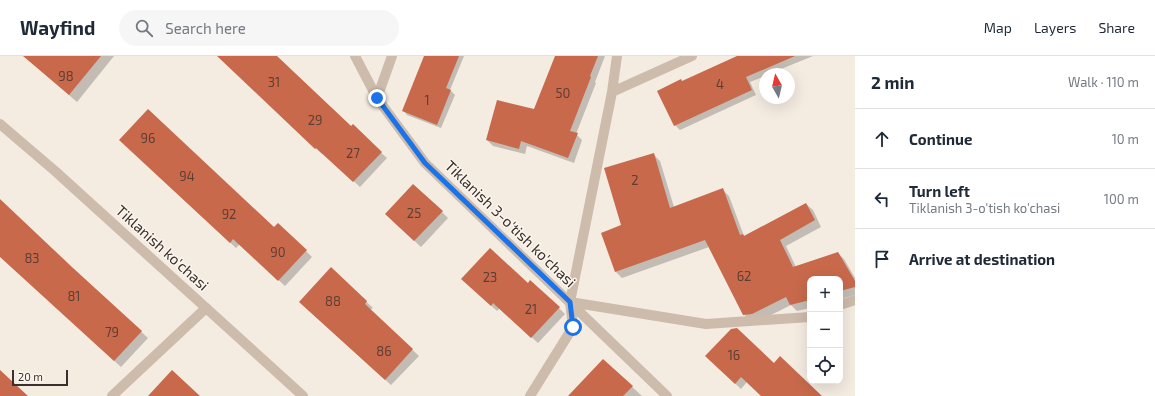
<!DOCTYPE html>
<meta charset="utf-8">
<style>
body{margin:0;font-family:"Exo 2",sans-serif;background:#f6f6f7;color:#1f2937}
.controls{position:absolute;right:12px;bottom:12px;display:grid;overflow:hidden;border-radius:8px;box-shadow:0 4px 16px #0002}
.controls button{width:36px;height:36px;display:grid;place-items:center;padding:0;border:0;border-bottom:1px solid #e0e1e3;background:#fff;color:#1f2937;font:20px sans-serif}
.compass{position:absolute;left:759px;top:12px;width:36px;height:36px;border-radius:50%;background:#fff;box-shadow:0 4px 16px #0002;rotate:352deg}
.scale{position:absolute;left:12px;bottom:10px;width:56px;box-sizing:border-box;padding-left:4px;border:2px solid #3b302b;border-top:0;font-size:11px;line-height:14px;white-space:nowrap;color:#3b302b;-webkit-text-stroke:3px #fbf5ee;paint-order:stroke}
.stop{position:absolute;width:12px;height:12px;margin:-9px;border:3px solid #1a73e8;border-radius:50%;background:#fff}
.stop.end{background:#1a73e8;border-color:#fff;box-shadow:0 1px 4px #0008}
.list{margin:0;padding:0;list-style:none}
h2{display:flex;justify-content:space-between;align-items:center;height:52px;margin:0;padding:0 16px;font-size:17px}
h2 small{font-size:13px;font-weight:400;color:#747a83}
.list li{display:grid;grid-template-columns:26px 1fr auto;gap:12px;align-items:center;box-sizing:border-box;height:60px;padding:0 16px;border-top:1px solid #e0e1e3}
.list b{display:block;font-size:15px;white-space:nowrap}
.list p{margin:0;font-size:13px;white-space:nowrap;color:#747a83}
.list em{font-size:13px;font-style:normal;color:#747a83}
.icon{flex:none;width:22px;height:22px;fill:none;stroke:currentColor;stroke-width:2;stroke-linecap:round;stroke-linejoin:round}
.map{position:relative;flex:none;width:855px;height:340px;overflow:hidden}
header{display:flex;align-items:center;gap:24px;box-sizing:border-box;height:56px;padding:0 20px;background:#fff;border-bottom:1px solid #e0e1e3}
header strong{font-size:19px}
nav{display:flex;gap:22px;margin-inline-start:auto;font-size:14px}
.search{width:280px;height:36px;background:#f6f6f7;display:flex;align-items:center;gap:10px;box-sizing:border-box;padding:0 14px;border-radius:22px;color:#747a83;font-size:15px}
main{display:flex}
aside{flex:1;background:#fff}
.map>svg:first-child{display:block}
.shadow{fill:#0003}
.building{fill:#c8694b}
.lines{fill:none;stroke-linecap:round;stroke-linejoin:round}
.minor{stroke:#cdbbac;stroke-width:10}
.tertiary{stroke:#cdbbac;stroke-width:10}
.route{stroke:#1a73e8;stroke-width:5}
.labels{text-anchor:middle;stroke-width:3;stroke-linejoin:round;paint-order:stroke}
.number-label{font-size:13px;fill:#5e3e33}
.street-label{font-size:15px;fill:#3b302b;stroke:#fbf5ee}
</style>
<header>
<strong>Wayfind</strong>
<div class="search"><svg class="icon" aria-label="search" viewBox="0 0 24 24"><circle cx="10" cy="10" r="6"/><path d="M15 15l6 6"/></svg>Search here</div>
<nav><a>Map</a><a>Layers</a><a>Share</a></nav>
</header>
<main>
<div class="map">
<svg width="855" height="340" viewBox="0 0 855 340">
<rect width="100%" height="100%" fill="#f4ebe1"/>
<!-- shadow -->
<path class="shadow" d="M 24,0 L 114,0 L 77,46 Z
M 218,0 L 276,0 L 352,71 L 387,102 L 360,131 L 323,97 L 322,98 Z
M 425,0 L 464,0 L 450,34 L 455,39 L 441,72 L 407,59 L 403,54 Z
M 556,0 L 605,0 L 595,26 L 596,27 L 576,78 L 582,84 L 574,107 L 527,90 L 525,98 L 493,90 L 487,84 L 534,54 Z
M 740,0 L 813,0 L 769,18 L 765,18 L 765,20 L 750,26 L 756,39 L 680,74 L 675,69 L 682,26 Z
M 127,90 L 274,172 L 306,195 L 312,201 L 285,230 L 240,188 L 236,192 Z
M 653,98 L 660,105 L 674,151 L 723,134 L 729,140 L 744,180 L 806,148 L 813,154 L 821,171 L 786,190 L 796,211 L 838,197 L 844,203 L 855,222 L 855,239 L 840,243 L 840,223 L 810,223 L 810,252 L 797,255 L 791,249 L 759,265 L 750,265 L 744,258 L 709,191 L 622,222 L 616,216 L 602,177 L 623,170 Z
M 0,145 L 148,282 L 121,311 L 0,200 Z
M 442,156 L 448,162 L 421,191 L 392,164 Z
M 331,213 L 373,252 L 370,254 L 419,300 L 391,329 L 306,252 Z
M 469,229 L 559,252 L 565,258 L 538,287 L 500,252 L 497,255 Z
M 603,304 L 642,340 L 582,340 Z
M 713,306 L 774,308 L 820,340 L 762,340 L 747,326 L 741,333 Z"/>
<!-- building -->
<path class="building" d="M 23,0 L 101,0 L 69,39 Z
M 217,0 L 277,0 L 351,70 L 353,68 L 382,96 L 353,126 L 316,92 L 315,93 Z
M 424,0 L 459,0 L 446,32 L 451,34 L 437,69 L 402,55 Z
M 555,0 L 598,0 L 590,20 L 591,21 L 570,75 L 578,77 L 568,102 L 521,85 L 519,93 L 486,84 L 497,44 L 534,53 Z
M 737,0 L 795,0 L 746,21 L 752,34 L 674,70 L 657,35 L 681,23 L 682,25 Z
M 148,53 L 274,171 L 278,167 L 307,194 L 278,225 L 233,183 L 230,187 L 119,84 Z
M 654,97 L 670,152 L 723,132 L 740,179 L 743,178 L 744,180 L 806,147 L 815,164 L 780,184 L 793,211 L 838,196 L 855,225 L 855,231 L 840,235 L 840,223 L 810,223 L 810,244 L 790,249 L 786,241 L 752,258 L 743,259 L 705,184 L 615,216 L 601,177 L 621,169 L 604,112 Z
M 413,128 L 443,155 L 414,185 L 385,158 Z
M 0,143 L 73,212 L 142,275 L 114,305 L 0,201 Z
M 490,192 L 528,227 L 530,224 L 560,251 L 531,282 L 493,247 L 491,250 L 461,223 Z
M 331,211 L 367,245 L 365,248 L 413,293 L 385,324 L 299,246 Z
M 737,272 L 774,307 L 780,300 L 822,340 L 761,340 L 741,321 L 735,328 L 705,300 L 731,273 Z
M 603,303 L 633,330 L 623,340 L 568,340 Z
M 0,314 L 28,340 L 0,340 Z
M 172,314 L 200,340 L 148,340 Z"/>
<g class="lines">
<!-- minor -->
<path class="minor" d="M 355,0 L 377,42 L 425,107 L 667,340
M 612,36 L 692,0
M 377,42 L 392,0
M 570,246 L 706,268 L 810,261
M 840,249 L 855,244
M 112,340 L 206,252
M 530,340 L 573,271 L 570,246 L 612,36 L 617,0"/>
<!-- tertiary -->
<path class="tertiary" d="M 0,68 L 55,115 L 303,340"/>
</g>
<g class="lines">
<!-- route -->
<path class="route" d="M 377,42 L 425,107 L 570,246 L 573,271"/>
</g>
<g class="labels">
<!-- number labels -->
<g class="number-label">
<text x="66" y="25">98</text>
<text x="274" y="31">31</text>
<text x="720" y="33">4</text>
<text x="563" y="42">50</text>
<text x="427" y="49">1</text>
<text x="315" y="69">29</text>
<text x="148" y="87">96</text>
<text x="353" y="102">27</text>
<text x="187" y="125">94</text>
<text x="635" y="129">2</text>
<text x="414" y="162">25</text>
<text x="229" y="163">92</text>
<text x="278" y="201">90</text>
<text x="32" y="207">83</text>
<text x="744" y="225">62</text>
<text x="490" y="226">23</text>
<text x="74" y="245">81</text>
<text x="333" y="250">88</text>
<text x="531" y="258">21</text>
<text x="112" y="281">79</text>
<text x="384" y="300">86</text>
<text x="734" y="304">16</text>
</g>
<!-- street labels -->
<g class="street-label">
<text transform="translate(510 168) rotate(44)" y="5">Tiklanish 3-o'tish ko'chasi</text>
<text transform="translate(162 192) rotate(42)" y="5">Tiklanish ko'chasi</text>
</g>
</g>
</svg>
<div class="controls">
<button>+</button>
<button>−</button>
<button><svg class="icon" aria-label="locate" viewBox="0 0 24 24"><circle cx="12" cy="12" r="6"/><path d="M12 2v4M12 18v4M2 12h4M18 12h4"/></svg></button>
</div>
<svg class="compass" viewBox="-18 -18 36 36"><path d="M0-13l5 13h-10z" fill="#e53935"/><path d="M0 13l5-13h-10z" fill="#747a83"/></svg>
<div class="scale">20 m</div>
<div class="stop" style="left:573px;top:271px"></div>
<div class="stop end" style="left:377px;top:42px"></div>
</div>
<aside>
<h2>2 min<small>Walk · 110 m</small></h2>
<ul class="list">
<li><svg class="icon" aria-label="ahead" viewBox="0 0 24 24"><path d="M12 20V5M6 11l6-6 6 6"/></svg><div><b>Continue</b></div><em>10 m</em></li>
<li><svg class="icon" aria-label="left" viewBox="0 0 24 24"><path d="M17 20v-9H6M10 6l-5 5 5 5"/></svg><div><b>Turn left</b><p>Tiklanish 3-o'tish ko'chasi</p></div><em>100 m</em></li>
<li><svg class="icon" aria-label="arrive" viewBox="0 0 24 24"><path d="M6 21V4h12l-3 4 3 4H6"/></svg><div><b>Arrive at destination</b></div></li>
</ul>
</aside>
</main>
